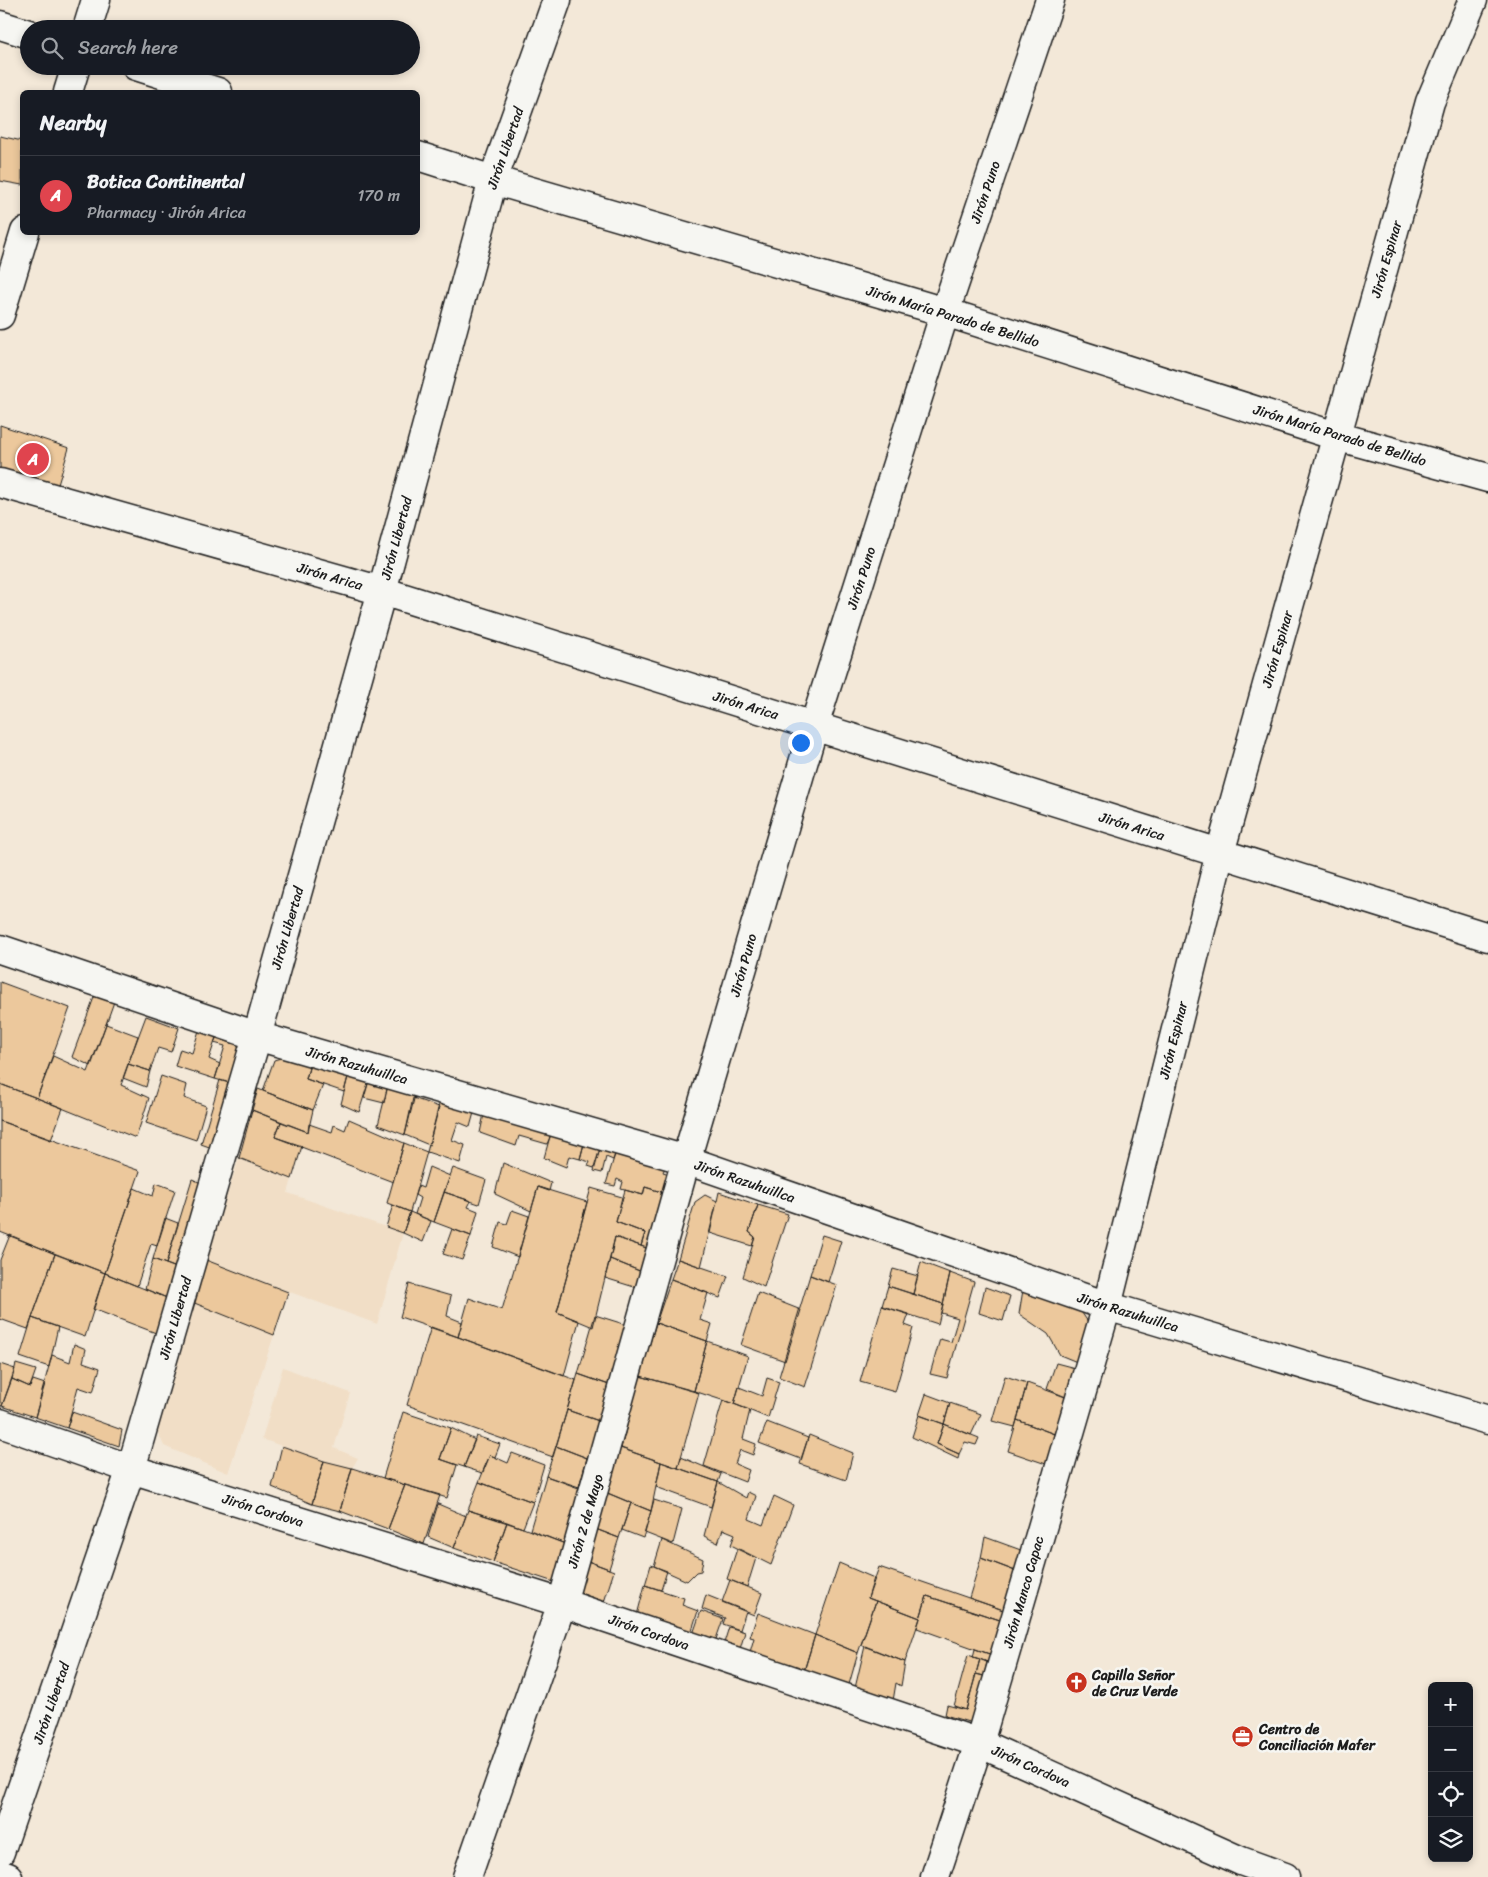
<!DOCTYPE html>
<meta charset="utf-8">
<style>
body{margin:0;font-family:Sriracha,sans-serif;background:#242831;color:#f1f3f6}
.controls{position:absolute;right:15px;bottom:15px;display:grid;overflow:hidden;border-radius:8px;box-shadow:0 2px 8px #0003}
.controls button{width:45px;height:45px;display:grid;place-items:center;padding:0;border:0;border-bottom:1px solid #363941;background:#171b24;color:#f1f3f6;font:25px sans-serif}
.you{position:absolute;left:800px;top:742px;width:18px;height:18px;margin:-12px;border:4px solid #fff;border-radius:50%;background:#1a73e8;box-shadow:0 0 0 8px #1a73e833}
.badge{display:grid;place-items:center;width:32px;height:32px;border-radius:50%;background:#2563eb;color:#fff;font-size:16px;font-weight:700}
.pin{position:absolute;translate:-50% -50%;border:2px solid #fff;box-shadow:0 1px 5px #0006}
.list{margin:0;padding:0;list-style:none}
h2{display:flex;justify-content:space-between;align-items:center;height:65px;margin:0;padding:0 20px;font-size:21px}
h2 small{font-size:16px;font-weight:400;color:#9ea1a6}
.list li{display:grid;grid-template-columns:32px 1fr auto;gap:15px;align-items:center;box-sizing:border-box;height:80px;padding:0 20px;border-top:1px solid #363941}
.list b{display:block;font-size:19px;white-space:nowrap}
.list p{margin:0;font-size:16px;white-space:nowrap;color:#9ea1a6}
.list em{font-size:16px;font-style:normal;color:#9ea1a6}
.icon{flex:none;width:28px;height:28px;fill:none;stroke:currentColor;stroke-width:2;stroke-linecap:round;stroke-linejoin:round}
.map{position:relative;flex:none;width:1488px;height:1877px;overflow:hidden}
.search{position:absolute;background:#171b24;box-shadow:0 2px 8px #0003;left:20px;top:20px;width:400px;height:55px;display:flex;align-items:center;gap:12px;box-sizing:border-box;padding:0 18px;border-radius:28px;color:#9ea1a6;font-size:19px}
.panel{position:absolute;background:#171b24;box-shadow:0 2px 8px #0003;left:20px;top:90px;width:400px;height:145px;border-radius:8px}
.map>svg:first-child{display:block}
.built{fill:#f1dec6}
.building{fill:#ecc89c;stroke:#1c1c1c}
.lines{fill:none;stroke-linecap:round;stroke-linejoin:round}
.minor-casing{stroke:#1c1c1c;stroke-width:31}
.tertiary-casing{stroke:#1c1c1c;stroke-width:31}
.minor{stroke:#f6f6f2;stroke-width:28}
.tertiary{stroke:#f6f6f2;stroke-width:28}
.labels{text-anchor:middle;stroke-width:5;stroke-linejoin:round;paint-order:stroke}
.street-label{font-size:14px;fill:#1c1c1c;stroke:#f6f6f2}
.poi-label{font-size:14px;font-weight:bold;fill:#1c1c1c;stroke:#f6f6f2;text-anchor:start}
</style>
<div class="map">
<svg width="1488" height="1877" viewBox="0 0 1488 1877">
<rect width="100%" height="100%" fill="#f3e8d8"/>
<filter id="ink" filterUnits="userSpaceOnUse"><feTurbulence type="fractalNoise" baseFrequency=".02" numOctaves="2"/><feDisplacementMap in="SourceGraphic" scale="10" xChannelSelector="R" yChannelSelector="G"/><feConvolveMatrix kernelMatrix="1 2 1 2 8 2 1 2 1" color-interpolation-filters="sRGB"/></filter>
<g filter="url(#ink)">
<!-- built -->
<path class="built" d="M 239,1158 L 292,1179 L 288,1193 L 403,1233 L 377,1324 L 206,1261 Z
M 192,1302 L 274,1335 L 228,1473 L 164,1446 L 157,1430 Z
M 283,1367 L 350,1393 L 334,1448 L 358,1458 L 352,1468 L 324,1461 L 262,1439 Z"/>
<!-- building -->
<path class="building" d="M 0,136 L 22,141 L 22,185 L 0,181 Z
M 0,425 L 69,448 L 57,488 L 0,469 Z
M 0,982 L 70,1008 L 37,1098 L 0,1084 Z
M 96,992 L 115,999 L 91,1066 L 72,1057 Z
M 146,1016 L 179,1028 L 171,1052 L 158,1048 L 150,1071 L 128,1064 Z
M 106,1024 L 138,1036 L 121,1085 L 149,1098 L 136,1138 L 37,1098 L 53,1056 L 88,1072 Z
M 201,1024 L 219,1029 L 209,1059 L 220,1064 L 215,1079 L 175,1066 L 180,1049 L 192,1053 Z
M 219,1029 L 249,1039 L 233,1084 L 215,1079 L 225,1046 L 214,1043 Z
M 284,1057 L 310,1064 L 306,1079 L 323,1085 L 313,1110 L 263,1091 L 274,1060 Z
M 128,1064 L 150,1071 L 146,1087 L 123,1078 Z
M 310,1064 L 350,1069 L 344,1092 L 306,1079 Z
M 350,1069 L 370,1077 L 359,1112 L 341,1104 Z
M 161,1076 L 187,1085 L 184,1098 L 206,1106 L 196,1140 L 146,1123 Z
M 370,1077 L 388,1085 L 384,1103 L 364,1098 Z
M 220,1080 L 233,1084 L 212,1148 L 201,1144 Z
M 0,1084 L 63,1108 L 51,1140 L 0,1121 Z
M 388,1085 L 416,1091 L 405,1135 L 378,1125 Z
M 258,1089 L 313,1110 L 308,1132 L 252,1110 Z
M 441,1097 L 475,1109 L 470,1127 L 458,1122 L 452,1140 L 465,1145 L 460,1163 L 427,1152 Z
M 413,1098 L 439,1107 L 429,1145 L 405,1135 Z
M 252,1110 L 281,1122 L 275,1137 L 302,1146 L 292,1179 L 239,1158 Z
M 484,1114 L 551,1135 L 547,1144 L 519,1136 L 516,1146 L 480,1133 Z
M 349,1119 L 404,1143 L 393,1182 L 275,1137 L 281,1122 L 308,1132 L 309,1124 L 332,1132 L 334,1125 L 345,1130 Z
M 0,1121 L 140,1171 L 105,1273 L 0,1232 Z
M 552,1129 L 585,1140 L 580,1159 L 569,1156 L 566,1167 L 544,1158 Z
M 585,1140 L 601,1145 L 594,1168 L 588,1166 L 590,1162 L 580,1159 Z
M 404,1143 L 427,1152 L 410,1212 L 387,1203 Z
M 601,1145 L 616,1151 L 613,1160 L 606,1157 L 602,1173 L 594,1171 Z
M 616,1151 L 666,1166 L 663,1172 L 676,1176 L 671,1195 L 645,1187 L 643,1195 L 621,1189 L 623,1182 L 617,1179 L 615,1186 L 606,1184 Z
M 503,1163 L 551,1183 L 549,1191 L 538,1187 L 531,1211 L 495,1194 Z
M 429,1167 L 450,1176 L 434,1222 L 415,1214 L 420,1198 L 415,1195 L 418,1186 L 423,1188 Z
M 453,1168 L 486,1180 L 479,1204 L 444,1192 Z
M 192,1179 L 206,1185 L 182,1270 L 166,1264 Z
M 156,1183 L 175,1190 L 157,1246 L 151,1244 L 137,1286 L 105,1273 L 134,1188 L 153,1196 Z
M 538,1187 L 587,1202 L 557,1312 L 579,1321 L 564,1376 L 458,1337 L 469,1298 L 502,1310 Z
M 645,1187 L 671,1195 L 655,1251 L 641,1246 L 645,1233 L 616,1222 L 625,1190 L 643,1195 Z
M 591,1188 L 622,1197 L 616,1222 L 645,1233 L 641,1246 L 615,1237 L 593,1327 L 557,1312 Z
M 444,1192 L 471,1201 L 468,1207 L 478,1211 L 471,1236 L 434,1222 Z
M 719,1192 L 758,1205 L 749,1232 L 755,1237 L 752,1246 L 710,1233 Z
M 705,1195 L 717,1201 L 701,1267 L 678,1259 L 695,1202 Z
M 393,1205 L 410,1212 L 403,1233 L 386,1227 Z
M 758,1205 L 788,1214 L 764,1287 L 743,1277 L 755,1237 L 749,1232 Z
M 512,1210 L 529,1216 L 518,1257 L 493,1247 L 500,1222 L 507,1224 Z
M 410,1212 L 431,1221 L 423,1242 L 403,1233 Z
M 165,1218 L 178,1223 L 166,1264 L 153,1259 Z
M 452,1229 L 471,1236 L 462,1260 L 443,1254 Z
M 10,1235 L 55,1254 L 28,1329 L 0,1319 L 0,1260 Z
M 822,1235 L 841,1241 L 828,1282 L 810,1275 Z
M 615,1237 L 655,1251 L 647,1274 L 610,1259 Z
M 55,1254 L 105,1273 L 85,1337 L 32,1318 Z
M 153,1259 L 182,1270 L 167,1298 L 145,1289 Z
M 610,1259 L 647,1274 L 644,1290 L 605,1278 Z
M 678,1259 L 728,1276 L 720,1298 L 671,1279 Z
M 206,1260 L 288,1292 L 274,1335 L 192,1302 Z
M 921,1262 L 950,1273 L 943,1304 L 913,1294 Z
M 893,1269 L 918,1276 L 913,1294 L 888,1286 Z
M 105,1273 L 167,1298 L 156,1333 L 93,1309 Z
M 950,1273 L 974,1282 L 947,1378 L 930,1374 L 940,1339 L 951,1342 L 958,1318 L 941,1313 Z
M 810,1275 L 837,1285 L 805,1387 L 779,1377 Z
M 671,1279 L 708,1293 L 700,1320 L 712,1324 L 707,1341 L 656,1323 Z
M 409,1284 L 451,1296 L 447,1316 L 462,1322 L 458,1337 L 400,1317 Z
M 888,1286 L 943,1304 L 938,1324 L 882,1306 Z
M 985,1287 L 1010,1296 L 1003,1321 L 979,1313 Z
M 1023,1290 L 1080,1310 L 1088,1322 L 1077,1362 L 1060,1355 L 1048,1334 L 1019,1314 Z
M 758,1293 L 801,1310 L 785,1361 L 741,1345 Z
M 882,1306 L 909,1314 L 905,1325 L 913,1328 L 895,1392 L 860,1382 Z
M 595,1315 L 630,1326 L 612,1386 L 578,1374 Z
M 32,1318 L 58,1327 L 49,1367 L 20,1357 Z
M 656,1323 L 707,1341 L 694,1391 L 640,1376 Z
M 431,1327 L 576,1380 L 553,1457 L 407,1405 Z
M 707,1341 L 748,1356 L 734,1404 L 694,1391 Z
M 74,1344 L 86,1349 L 83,1362 L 100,1368 L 93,1392 L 78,1387 L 67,1428 L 35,1417 L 52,1355 L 70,1362 Z
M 1056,1363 L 1075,1368 L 1068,1398 L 1047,1389 Z
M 0,1364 L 15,1369 L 2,1406 L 0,1406 Z
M 16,1364 L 36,1370 L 30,1387 L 12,1379 Z
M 578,1374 L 612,1386 L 602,1422 L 567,1410 Z
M 640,1376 L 699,1393 L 678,1468 L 621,1448 Z
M 1005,1376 L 1027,1383 L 1015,1427 L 992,1421 Z
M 767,1378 L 779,1382 L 768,1418 L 734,1404 L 739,1387 L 762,1396 Z
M 12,1379 L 30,1387 L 33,1380 L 45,1384 L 35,1417 L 2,1406 Z
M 1027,1383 L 1068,1398 L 1057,1435 L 1017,1420 Z
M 926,1394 L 950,1403 L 944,1424 L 919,1415 Z
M 723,1400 L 750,1410 L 743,1439 L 756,1444 L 753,1455 L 740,1450 L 735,1464 L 749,1470 L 745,1482 L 704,1466 Z
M 950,1403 L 981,1414 L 971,1435 L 944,1424 Z
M 567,1410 L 602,1422 L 590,1459 L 556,1446 Z
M 72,1412 L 122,1430 L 119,1446 L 67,1428 Z
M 403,1412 L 451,1428 L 440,1459 L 457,1465 L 447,1498 L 383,1478 Z
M 919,1415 L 944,1424 L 937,1444 L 959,1454 L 958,1459 L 912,1437 Z
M 1017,1420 L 1057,1435 L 1049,1465 L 1008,1451 Z
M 767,1422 L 808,1438 L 801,1459 L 759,1443 Z
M 944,1424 L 979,1438 L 976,1445 L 965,1442 L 959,1454 L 937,1444 Z
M 451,1428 L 475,1440 L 464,1467 L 440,1459 Z
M 809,1435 L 853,1453 L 846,1480 L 800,1464 Z
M 476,1436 L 500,1444 L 495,1457 L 490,1455 L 482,1473 L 464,1467 Z
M 282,1446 L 324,1461 L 312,1504 L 272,1487 Z
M 556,1446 L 587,1458 L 579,1487 L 546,1476 Z
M 617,1447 L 661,1462 L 651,1511 L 605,1492 Z
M 512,1453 L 544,1465 L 533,1502 L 479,1482 L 490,1455 L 508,1463 Z
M 681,1457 L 721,1474 L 718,1482 L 678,1468 Z
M 324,1461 L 352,1468 L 340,1511 L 312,1504 Z
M 661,1462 L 718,1482 L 711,1507 L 656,1487 Z
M 352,1468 L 405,1485 L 388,1529 L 340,1511 Z
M 546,1476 L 584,1490 L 568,1545 L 530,1530 Z
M 479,1482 L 533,1502 L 523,1528 L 468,1510 Z
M 718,1482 L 746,1498 L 748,1492 L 756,1496 L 749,1519 L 763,1525 L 774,1496 L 793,1505 L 771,1565 L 731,1545 L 735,1534 L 723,1529 L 718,1543 L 704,1536 Z
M 405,1485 L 440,1495 L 424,1544 L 388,1529 Z
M 605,1492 L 631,1503 L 619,1538 L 593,1528 Z
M 654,1500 L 682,1509 L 673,1544 L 645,1533 Z
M 631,1503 L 651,1511 L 643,1538 L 622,1530 Z
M 438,1504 L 466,1516 L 454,1548 L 428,1537 Z
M 468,1510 L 507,1522 L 493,1562 L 454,1548 Z
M 507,1522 L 568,1545 L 557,1583 L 493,1562 Z
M 593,1528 L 619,1538 L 609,1569 L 585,1560 Z
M 985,1537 L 1029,1553 L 1023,1574 L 981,1558 Z
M 662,1540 L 703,1559 L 701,1571 L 696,1572 L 687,1581 L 654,1566 Z
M 737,1549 L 756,1558 L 747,1587 L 727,1579 Z
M 981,1558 L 1023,1574 L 1012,1613 L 969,1598 Z
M 585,1560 L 614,1571 L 604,1602 L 575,1591 Z
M 839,1563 L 874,1578 L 868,1598 L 876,1601 L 858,1653 L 815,1635 Z
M 651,1565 L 667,1571 L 661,1590 L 645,1585 Z
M 879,1567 L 1012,1613 L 1009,1623 L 927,1596 L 920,1618 L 868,1598 Z
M 730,1580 L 762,1593 L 754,1615 L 722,1602 Z
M 645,1585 L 684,1598 L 682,1605 L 698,1611 L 691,1633 L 637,1615 Z
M 706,1595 L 746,1611 L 740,1630 L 723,1624 L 725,1618 L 702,1609 Z
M 927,1596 L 1009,1623 L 998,1657 L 917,1628 Z
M 876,1601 L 920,1618 L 905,1662 L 861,1645 Z
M 701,1611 L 723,1619 L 715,1642 L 693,1634 Z
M 758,1613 L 815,1635 L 804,1671 L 750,1652 L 754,1638 L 750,1637 Z
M 729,1627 L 745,1632 L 740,1649 L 724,1643 Z
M 815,1635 L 858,1653 L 848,1688 L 804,1671 Z
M 865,1646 L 905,1662 L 901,1686 L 896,1683 L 893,1701 L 855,1688 Z
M 975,1649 L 995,1656 L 993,1664 L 973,1657 Z
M 968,1655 L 980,1659 L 966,1710 L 954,1706 Z
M 980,1659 L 987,1662 L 984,1676 L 976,1674 Z
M 976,1674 L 984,1676 L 985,1679 L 972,1723 L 945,1715 L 947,1705 L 966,1710 Z"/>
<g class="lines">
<defs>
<path id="minor" d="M 0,25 L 29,34
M 87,29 L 96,0
M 136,66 L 218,92
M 68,92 L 76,66
M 418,156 L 493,180 L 945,312 L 1336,436 L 1488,478
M 0,315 L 25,232
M 0,483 L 382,591 L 1488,937
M 0,1423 L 131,1469 L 562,1603 L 979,1743 L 1241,1861 L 1285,1877
M 0,1852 L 131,1469 L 257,1036 L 382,591 L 493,180 L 557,0
M 0,1874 L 8,1877
M 467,1877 L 562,1603 L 686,1160 L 814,726 L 945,312 L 1050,0
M 935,1877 L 979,1743 L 1107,1306 L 1220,853 L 1430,102 L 1473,0"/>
<path id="tertiary" d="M 0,949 L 257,1036 L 686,1160 L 1107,1306 L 1488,1420"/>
</defs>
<!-- minor casing -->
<use href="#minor" class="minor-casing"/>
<!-- tertiary casing -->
<use href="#tertiary" class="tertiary-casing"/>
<!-- minor -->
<use href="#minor" class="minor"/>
<!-- tertiary -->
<use href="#tertiary" class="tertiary"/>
</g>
</g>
<!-- icons -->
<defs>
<symbol id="church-disc" viewBox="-11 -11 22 22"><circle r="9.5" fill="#c8321e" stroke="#f6f6f2"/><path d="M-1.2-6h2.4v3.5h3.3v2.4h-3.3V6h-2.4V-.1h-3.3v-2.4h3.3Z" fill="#fff"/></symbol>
<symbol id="office-disc" viewBox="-11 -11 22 22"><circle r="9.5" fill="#c8321e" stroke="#f6f6f2"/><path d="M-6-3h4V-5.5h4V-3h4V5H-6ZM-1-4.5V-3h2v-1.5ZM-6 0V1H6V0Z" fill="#fff"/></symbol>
</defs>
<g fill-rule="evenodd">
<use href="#church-disc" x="1064" y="1670" width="25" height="25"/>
<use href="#office-disc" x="1230" y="1724" width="25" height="25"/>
</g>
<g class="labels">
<!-- street labels -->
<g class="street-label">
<text transform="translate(505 148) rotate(-71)" y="5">Jirón Libertad</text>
<text transform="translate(985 192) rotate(-71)" y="5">Jirón Puno</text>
<text transform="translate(1386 259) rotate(-74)" y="5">Jirón Espinar</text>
<text transform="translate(953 316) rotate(17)" y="5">Jirón María Parado de Bellido</text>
<text transform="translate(1340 435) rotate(17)" y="5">Jirón María Parado de Bellido</text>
<text transform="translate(396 538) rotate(-75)" y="5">Jirón Libertad</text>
<text transform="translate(330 576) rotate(16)" y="5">Jirón Arica</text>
<text transform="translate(861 578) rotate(-72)" y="5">Jirón Puno</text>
<text transform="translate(1277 649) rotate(-74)" y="5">Jirón Espinar</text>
<text transform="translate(746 705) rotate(17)" y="5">Jirón Arica</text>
<text transform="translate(1132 826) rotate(17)" y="5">Jirón Arica</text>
<text transform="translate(287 928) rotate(-74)" y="5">Jirón Libertad</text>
<text transform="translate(743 965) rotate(-74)" y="5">Jirón Puno</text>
<text transform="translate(1173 1040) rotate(-76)" y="5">Jirón Espinar</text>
<text transform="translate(357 1065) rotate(16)" y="5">Jirón Razuhuillca</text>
<text transform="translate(745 1181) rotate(19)" y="5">Jirón Razuhuillca</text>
<text transform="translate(1128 1312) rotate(17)" y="5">Jirón Razuhuillca</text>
<text transform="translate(175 1318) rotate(-74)" y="5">Jirón Libertad</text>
<text transform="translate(263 1510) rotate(17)" y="5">Jirón Cordova</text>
<text transform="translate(585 1521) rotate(-74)" y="5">Jirón 2 de Mayo</text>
<text transform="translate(1023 1592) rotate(-74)" y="5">Jirón Manco Capac</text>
<text transform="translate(649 1632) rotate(19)" y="5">Jirón Cordova</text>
<text transform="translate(51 1703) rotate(-71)" y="5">Jirón Libertad</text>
<text transform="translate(1031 1766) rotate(24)" y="5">Jirón Cordova</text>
</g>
<!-- poi labels -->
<g class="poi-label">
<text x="1092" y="1680">Capilla Señor<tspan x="1092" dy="16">de Cruz Verde</tspan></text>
<text x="1259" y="1734">Centro de<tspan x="1259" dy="16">Conciliación Mafer</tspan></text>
</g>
</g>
</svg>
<div class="controls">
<button>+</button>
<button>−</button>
<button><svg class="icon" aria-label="locate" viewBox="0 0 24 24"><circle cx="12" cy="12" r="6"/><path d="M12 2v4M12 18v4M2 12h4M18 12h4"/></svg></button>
<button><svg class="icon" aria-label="layers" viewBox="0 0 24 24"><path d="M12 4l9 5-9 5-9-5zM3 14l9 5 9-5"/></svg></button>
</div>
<div class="you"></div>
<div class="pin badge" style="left:33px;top:459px;background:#e0444e">A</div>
<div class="search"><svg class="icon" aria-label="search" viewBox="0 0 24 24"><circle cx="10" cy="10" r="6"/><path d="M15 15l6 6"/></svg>Search here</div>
<section class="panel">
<h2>Nearby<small></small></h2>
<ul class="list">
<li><span class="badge" style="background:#e0444e">A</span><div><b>Botica Continental</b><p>Pharmacy · Jirón Arica</p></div><em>170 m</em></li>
</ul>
</section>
</div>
